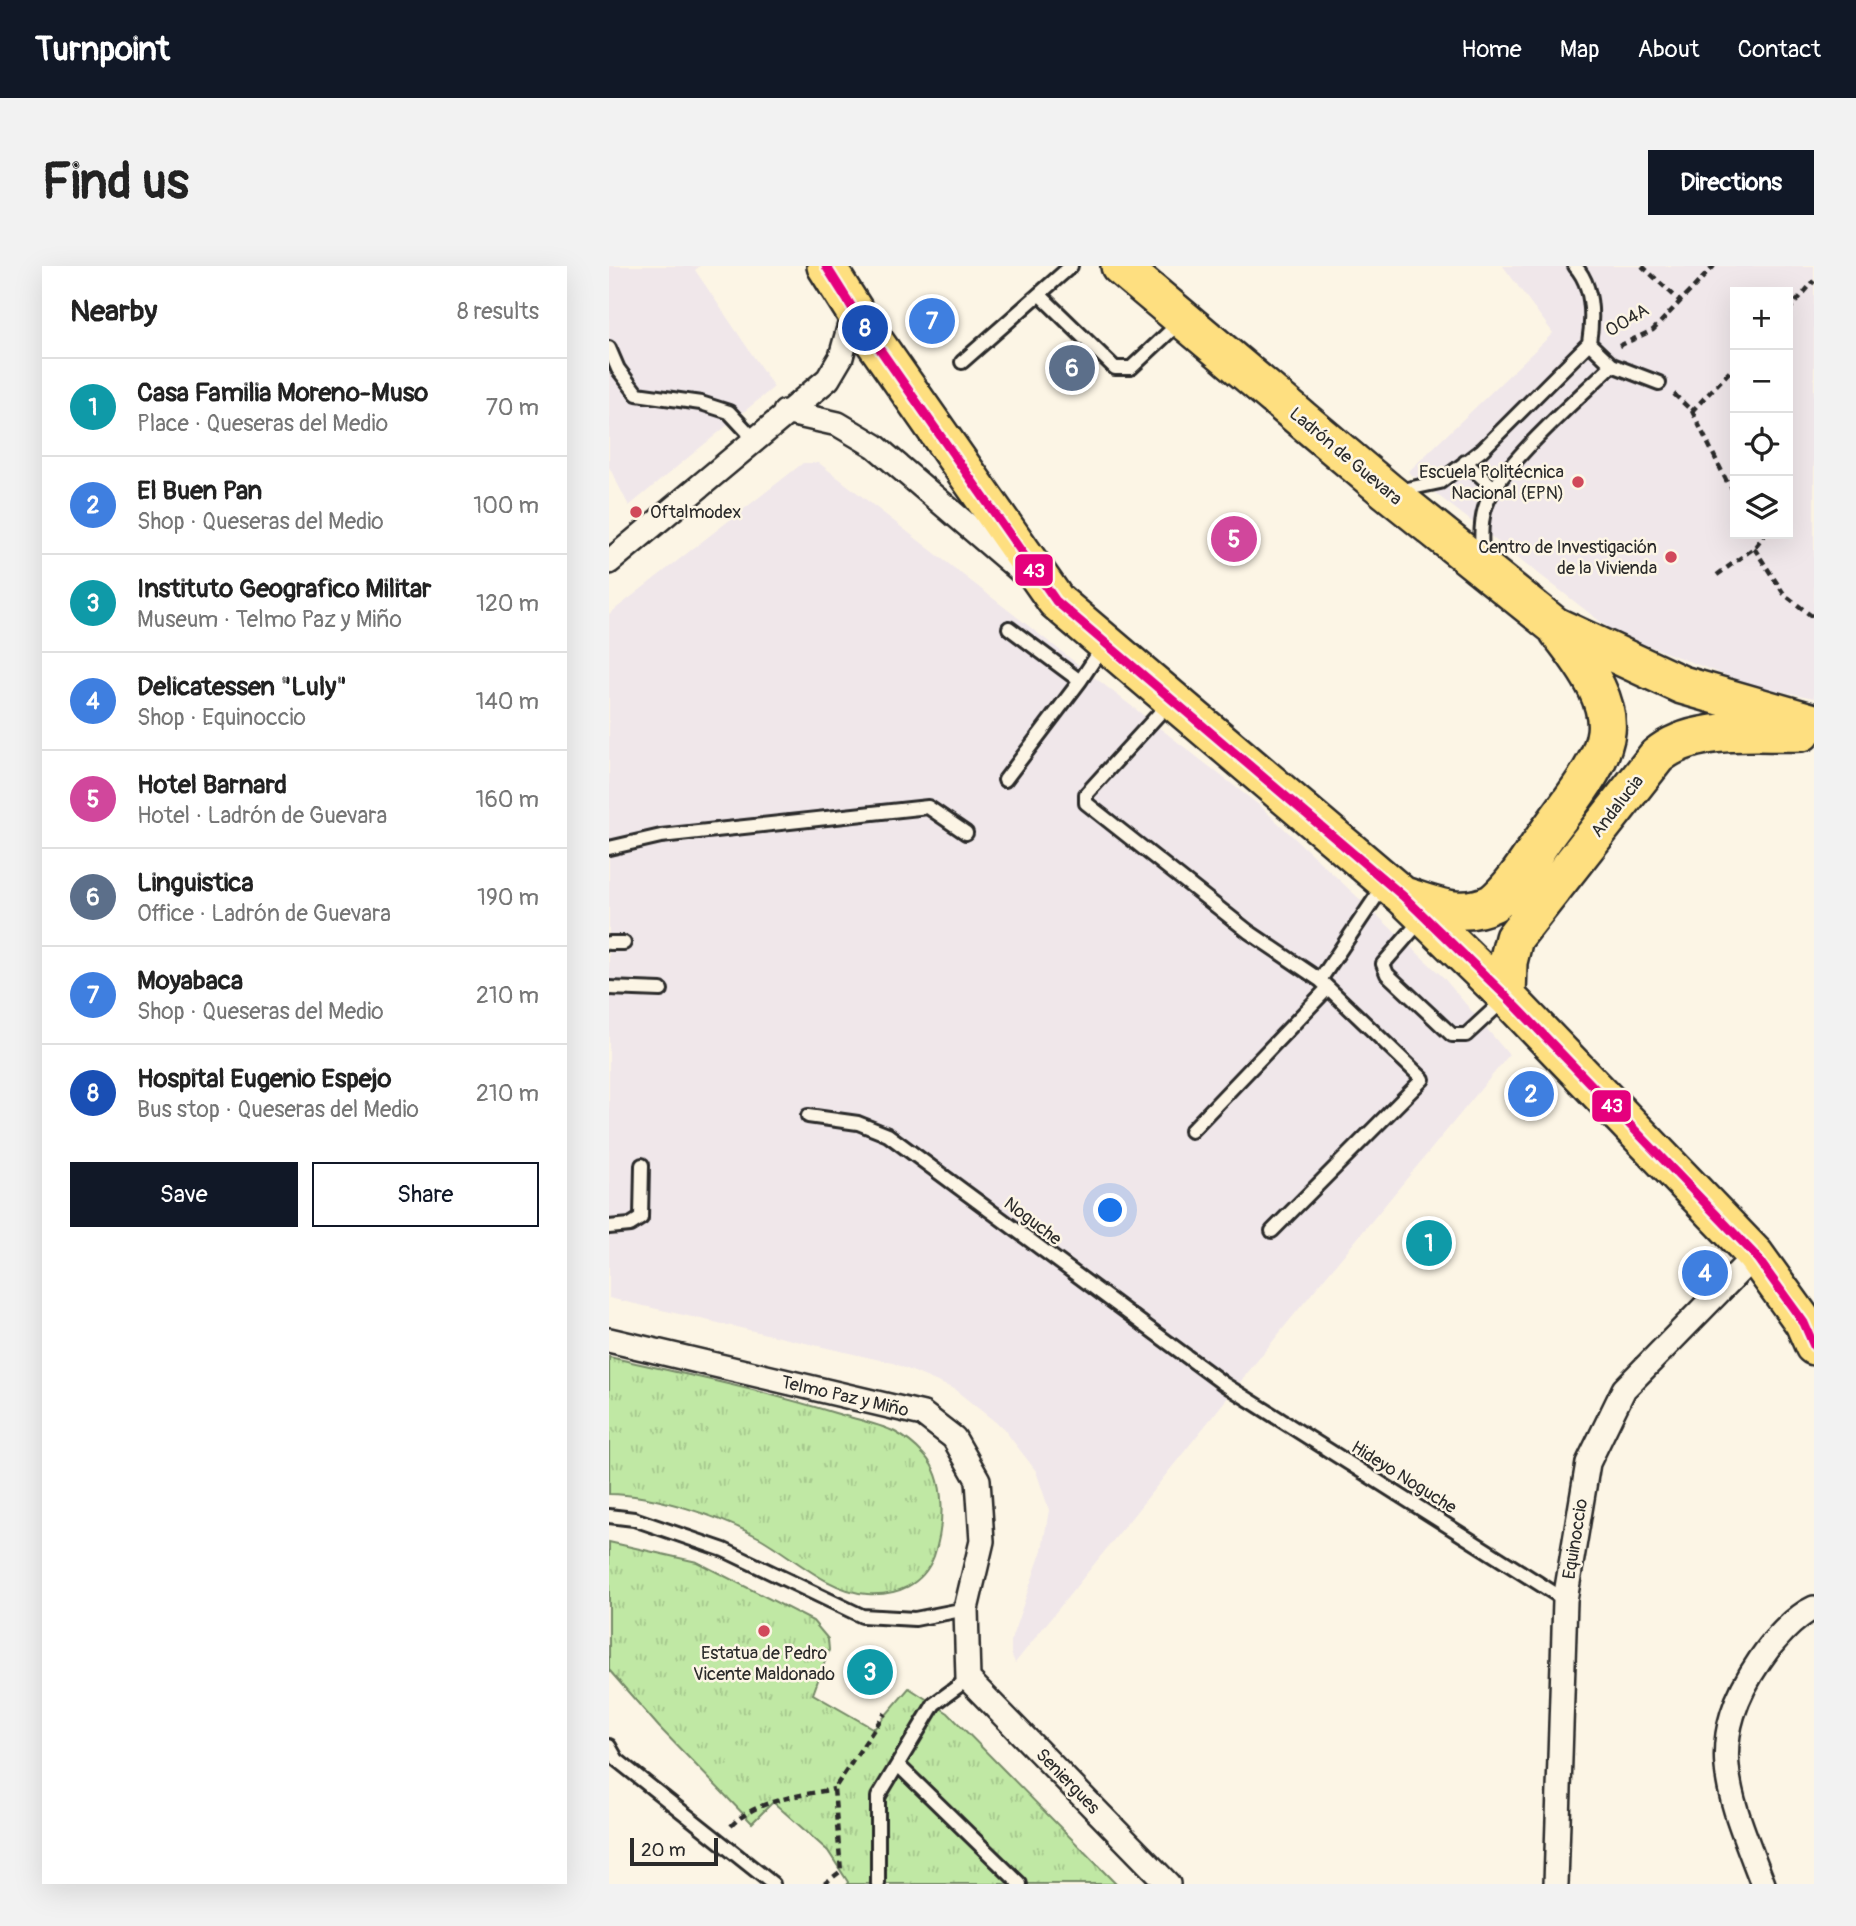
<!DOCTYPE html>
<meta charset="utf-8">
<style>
body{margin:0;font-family:Pangolin,sans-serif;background:#f2f2f2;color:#222}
.controls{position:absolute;right:21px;top:21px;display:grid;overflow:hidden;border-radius:0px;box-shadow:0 7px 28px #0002}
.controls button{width:63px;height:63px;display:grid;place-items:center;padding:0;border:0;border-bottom:2px solid #e0e0e0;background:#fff;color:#222;font:35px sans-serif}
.scale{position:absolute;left:21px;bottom:18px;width:88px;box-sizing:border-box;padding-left:7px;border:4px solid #2b2b2b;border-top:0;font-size:19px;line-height:24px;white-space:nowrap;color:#2b2b2b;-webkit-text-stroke:5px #fcf5e5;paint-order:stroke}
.you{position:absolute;left:502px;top:945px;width:24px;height:24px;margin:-18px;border:5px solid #fff;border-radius:50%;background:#1a73e8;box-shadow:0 0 0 10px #1a73e833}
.badge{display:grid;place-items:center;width:46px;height:46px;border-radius:50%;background:#111827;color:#fff;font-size:23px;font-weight:700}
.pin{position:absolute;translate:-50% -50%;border:4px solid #fff;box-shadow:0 2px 7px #0006}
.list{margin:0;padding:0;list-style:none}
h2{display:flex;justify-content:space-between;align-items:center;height:91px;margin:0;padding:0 28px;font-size:30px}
h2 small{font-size:23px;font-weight:400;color:#767676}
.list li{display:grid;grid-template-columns:46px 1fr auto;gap:21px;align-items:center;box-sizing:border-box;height:98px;padding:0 28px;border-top:2px solid #e0e0e0}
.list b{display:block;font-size:26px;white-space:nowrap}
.list p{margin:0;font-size:23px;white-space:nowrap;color:#767676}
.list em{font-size:23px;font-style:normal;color:#767676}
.actions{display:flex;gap:14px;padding:21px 28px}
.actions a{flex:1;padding:16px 0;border:2px solid #111827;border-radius:0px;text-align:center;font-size:24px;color:#111827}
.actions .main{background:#111827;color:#fff}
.icon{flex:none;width:38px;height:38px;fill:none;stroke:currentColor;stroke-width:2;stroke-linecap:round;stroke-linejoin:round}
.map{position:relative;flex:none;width:1205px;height:1618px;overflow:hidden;border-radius:0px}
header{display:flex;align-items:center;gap:42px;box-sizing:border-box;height:98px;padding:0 35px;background:#111827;color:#fff}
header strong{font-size:33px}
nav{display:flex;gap:38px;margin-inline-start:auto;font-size:24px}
.intro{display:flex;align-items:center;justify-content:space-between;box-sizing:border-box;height:168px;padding:0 42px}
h1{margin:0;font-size:49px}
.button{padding:18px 32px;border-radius:0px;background:#111827;color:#fff;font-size:24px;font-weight:700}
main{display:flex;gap:42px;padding:0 42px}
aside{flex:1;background:#fff;border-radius:0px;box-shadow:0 7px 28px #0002}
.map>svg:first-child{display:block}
.built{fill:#f0e7ea;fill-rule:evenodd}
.grass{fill:url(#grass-tufts);stroke:#768a68;stroke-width:2}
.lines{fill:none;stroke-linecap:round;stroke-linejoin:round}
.service-casing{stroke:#2b2b2b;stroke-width:18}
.minor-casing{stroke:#2b2b2b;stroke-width:28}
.primary-casing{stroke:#2b2b2b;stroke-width:42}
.path{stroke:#2b2b2b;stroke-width:4.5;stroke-dasharray:7 5;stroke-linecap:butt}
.service{stroke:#fcf5e5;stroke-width:12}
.minor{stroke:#fcf5e5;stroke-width:23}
.primary{stroke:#fedf80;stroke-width:37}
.bus-1-casing{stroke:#fcf5e5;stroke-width:14}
.bus-1{stroke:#e5007d;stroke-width:9}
.poi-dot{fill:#d1495b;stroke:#fcf5e5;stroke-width:2.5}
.labels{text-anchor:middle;stroke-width:5;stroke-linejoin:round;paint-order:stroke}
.street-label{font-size:18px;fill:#2b2b2b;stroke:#fcf5e5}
.poi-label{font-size:18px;fill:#2b2b2b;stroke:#fcf5e5;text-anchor:end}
.line-badge{stroke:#fcf5e5;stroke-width:2.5}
.badge-label{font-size:19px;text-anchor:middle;font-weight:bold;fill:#fff}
</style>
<header>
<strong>Turnpoint</strong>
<nav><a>Home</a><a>Map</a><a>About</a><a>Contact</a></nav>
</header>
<div class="intro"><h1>Find us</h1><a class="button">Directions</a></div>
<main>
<aside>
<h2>Nearby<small>8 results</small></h2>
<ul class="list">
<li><span class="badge" style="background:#0f9aa8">1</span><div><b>Casa Familia Moreno-Muso</b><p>Place · Queseras del Medio</p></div><em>70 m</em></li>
<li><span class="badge" style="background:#3f7fe0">2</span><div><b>El Buen Pan</b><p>Shop · Queseras del Medio</p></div><em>100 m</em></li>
<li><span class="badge" style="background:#0f9aa8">3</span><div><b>Instituto Geografico Militar</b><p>Museum · Telmo Paz y Miño</p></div><em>120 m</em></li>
<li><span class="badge" style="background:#3f7fe0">4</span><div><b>Delicatessen &quot;Luly&quot;</b><p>Shop · Equinoccio</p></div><em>140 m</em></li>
<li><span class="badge" style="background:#d1479c">5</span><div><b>Hotel Barnard</b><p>Hotel · Ladrón de Guevara</p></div><em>160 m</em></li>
<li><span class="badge" style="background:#5c6f8a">6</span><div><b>Linguistica</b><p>Office · Ladrón de Guevara</p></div><em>190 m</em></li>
<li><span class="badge" style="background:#3f7fe0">7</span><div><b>Moyabaca</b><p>Shop · Queseras del Medio</p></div><em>210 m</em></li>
<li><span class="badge" style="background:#1a4fb4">8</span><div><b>Hospital Eugenio Espejo</b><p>Bus stop · Queseras del Medio</p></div><em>210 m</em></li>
</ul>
<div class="actions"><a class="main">Save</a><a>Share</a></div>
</aside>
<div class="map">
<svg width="1205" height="1618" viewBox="0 0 1205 1618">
<defs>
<pattern id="grass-tufts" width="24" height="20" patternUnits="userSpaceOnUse" patternTransform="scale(1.75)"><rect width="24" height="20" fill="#c0e8a4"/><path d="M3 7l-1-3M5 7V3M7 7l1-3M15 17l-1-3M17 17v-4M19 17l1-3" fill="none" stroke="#a5c78d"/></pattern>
</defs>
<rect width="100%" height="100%" fill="#fcf5e5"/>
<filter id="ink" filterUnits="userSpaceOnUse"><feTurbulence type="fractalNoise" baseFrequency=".0143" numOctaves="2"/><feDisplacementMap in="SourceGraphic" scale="14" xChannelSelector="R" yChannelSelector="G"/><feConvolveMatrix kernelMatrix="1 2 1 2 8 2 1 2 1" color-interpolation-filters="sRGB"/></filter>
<g filter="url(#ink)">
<!-- built -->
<path class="built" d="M 0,0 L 91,0 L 86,4 L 165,121 L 20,240 L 0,201 Z
M 894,0 L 1205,0 L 1205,432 L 1142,419 L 1006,367 L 799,206 L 944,67 ZM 1126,26 L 1179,26 L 1179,268 L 1126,268 Z
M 194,197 L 210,197 L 651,540 L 833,710 L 900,789 L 680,1055 L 406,1397 L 402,1387 L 402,1374 L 433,1284 L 440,1244 L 427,1205 L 394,1162 L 345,1123 L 284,1097 L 0,1032 L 0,348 Z"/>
<!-- grass -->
<path class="grass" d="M 0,1091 C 75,1108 152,1124 226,1147 C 245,1153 268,1157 286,1166 C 297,1172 307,1180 315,1189 C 338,1213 335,1261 325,1290 C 314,1319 288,1330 258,1328 C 220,1326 183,1290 151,1272 C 112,1251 44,1228 0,1228 Z
M 0,1276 L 88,1296 L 204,1355 L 219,1373 L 220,1384 L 204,1428 L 265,1463 L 300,1422 L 339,1447 L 507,1618 L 238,1618 L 239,1616 L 219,1585 L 164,1536 L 143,1557 L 50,1461 L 0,1404 Z"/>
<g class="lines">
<defs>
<path id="service" d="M 431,29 L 506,102 L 522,102 L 571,56
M 980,77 L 1003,99 L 1050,117
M 0,82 L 9,103 L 28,128 L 92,137 L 120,146 L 147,175
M 353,96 L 462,0
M 856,196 L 885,222
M 789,225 L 831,216 L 873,184 L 980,77 C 984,52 984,20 966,0
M 873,292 C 872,273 871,251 879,234 C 897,194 970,132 1003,99
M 471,415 L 495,379
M 560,437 L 477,528 L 477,537 L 640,666 L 711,714 L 814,813 L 663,965
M 396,514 L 471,415 L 400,362
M 0,582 L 52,570 L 319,541 L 357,567
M 813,653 L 774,698 L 778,708 L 843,769 L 857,769 L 896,733
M 0,677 L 15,677
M 711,714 L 775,619
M 0,722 L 52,724
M 199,850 L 249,857 L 279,869 L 615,1118 L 956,1334
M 582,865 L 717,724
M 0,961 L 21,959 L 32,952 L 33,899
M 0,1250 L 25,1253 L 115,1284 L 253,1350 L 306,1353 L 357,1343
M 0,1480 L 8,1494 L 164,1618
M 289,1499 L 411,1618
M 269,1618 L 269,1531 L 325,1438 L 359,1413"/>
<path id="minor" d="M 176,146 L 229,158 L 266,180 L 413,306
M 0,296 L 219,113 L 232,91 L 245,44
M 0,1074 L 314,1148 L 345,1172 L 369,1214 L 373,1275 L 357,1343 L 359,1413 L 559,1618
M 947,1618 L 956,1334 L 979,1197 L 1015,1123 L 1146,989
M 1154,1618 C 1121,1531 1093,1479 1151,1394 C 1163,1376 1185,1351 1205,1342"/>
<path id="primary" d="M 217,0 L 256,62 L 447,335 L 794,630 L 898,731 L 1146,989 L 1195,1057 L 1205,1080
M 511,0 L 778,225 L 946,360 L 1073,419 L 1205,457
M 798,631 C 828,641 854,652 884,637 C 908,617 925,585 943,561 C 1007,475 1021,456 950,366
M 898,731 L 899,696 L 905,672 L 1048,490 C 1086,458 1147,468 1193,466"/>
</defs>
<!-- service casing -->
<use href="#service" class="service-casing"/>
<!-- minor casing -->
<use href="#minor" class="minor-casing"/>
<!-- primary casing -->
<use href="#primary" class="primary-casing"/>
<!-- path -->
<path class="path" d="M 1033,0 L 1072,36
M 1179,45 L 1205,15
M 1010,80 L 1044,64 L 1105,0
M 1065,128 L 1083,145 L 1126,100
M 1083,145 L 1118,216 L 1126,226
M 1145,282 L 1175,328 L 1205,352
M 1108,309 L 1145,282 L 1156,268
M 122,1560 C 148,1533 190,1530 225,1523
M 215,1618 L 232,1605 L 225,1523 L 276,1447"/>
<!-- service -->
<use href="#service" class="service"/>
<!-- minor -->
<use href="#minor" class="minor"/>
<!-- primary -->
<use href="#primary" class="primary"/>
<defs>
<path id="bus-1" d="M 217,0 L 256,62 L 447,335 L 794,630 L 898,731 L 1146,989 L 1195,1057 L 1205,1080"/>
</defs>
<!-- bus-1 casing -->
<use href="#bus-1" class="bus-1-casing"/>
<!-- bus-1 -->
<use href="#bus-1" class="bus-1"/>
</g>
</g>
<!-- markers -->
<g class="poi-dot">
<circle cx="969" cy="216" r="7"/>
<circle cx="27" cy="246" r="7"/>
<circle cx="1062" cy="291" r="7"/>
<circle cx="155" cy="1365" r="7"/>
</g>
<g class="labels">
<!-- street labels -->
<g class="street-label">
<text transform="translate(1018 54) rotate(-30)" y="6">004A</text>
<text transform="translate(737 190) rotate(40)" y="6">Ladrón de Guevara</text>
<text transform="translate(1008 540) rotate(-52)" y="6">Andalucia</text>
<text transform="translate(424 955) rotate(37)" y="6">Noguche</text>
<text transform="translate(236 1130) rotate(13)" y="6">Telmo Paz y Miño</text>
<text transform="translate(795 1211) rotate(32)" y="6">Hideyo Noguche</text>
<text transform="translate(966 1273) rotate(-81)" y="6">Equinoccio</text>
<text transform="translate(459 1515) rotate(46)" y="6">Seniergues</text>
</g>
<!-- poi labels -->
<g class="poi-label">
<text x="955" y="212">Escuela Politécnica<tspan x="955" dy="21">Nacional (EPN)</tspan></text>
<text x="41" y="252" text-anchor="start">Oftalmodex</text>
<text x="1048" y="287">Centro de Investigación<tspan x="1048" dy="21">de la Vivienda</tspan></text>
<text x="155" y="1393" text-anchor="middle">Estatua de Pedro<tspan x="155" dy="21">Vicente Maldonado</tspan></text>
</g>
</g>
<g class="line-badge">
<rect x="405" y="287" width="40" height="34" rx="7" fill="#e5007d"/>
<rect x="982" y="823" width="41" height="34" rx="7" fill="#e5007d"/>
</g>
<g class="badge-label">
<text x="425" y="311">43</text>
<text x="1003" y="846">43</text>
</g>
</svg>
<div class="controls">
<button>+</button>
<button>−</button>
<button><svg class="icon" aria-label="locate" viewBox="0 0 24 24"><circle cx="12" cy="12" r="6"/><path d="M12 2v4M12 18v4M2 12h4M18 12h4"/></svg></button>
<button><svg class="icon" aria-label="layers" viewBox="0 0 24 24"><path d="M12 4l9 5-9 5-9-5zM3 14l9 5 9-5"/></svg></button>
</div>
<div class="scale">20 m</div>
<div class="you"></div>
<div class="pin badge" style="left:820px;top:977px;background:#0f9aa8">1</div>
<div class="pin badge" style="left:922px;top:828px;background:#3f7fe0">2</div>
<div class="pin badge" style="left:261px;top:1406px;background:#0f9aa8">3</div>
<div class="pin badge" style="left:1096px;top:1007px;background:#3f7fe0">4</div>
<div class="pin badge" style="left:625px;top:273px;background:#d1479c">5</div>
<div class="pin badge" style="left:463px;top:102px;background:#5c6f8a">6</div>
<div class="pin badge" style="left:323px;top:55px;background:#3f7fe0">7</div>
<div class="pin badge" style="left:256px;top:62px;background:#1a4fb4">8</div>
</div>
</main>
